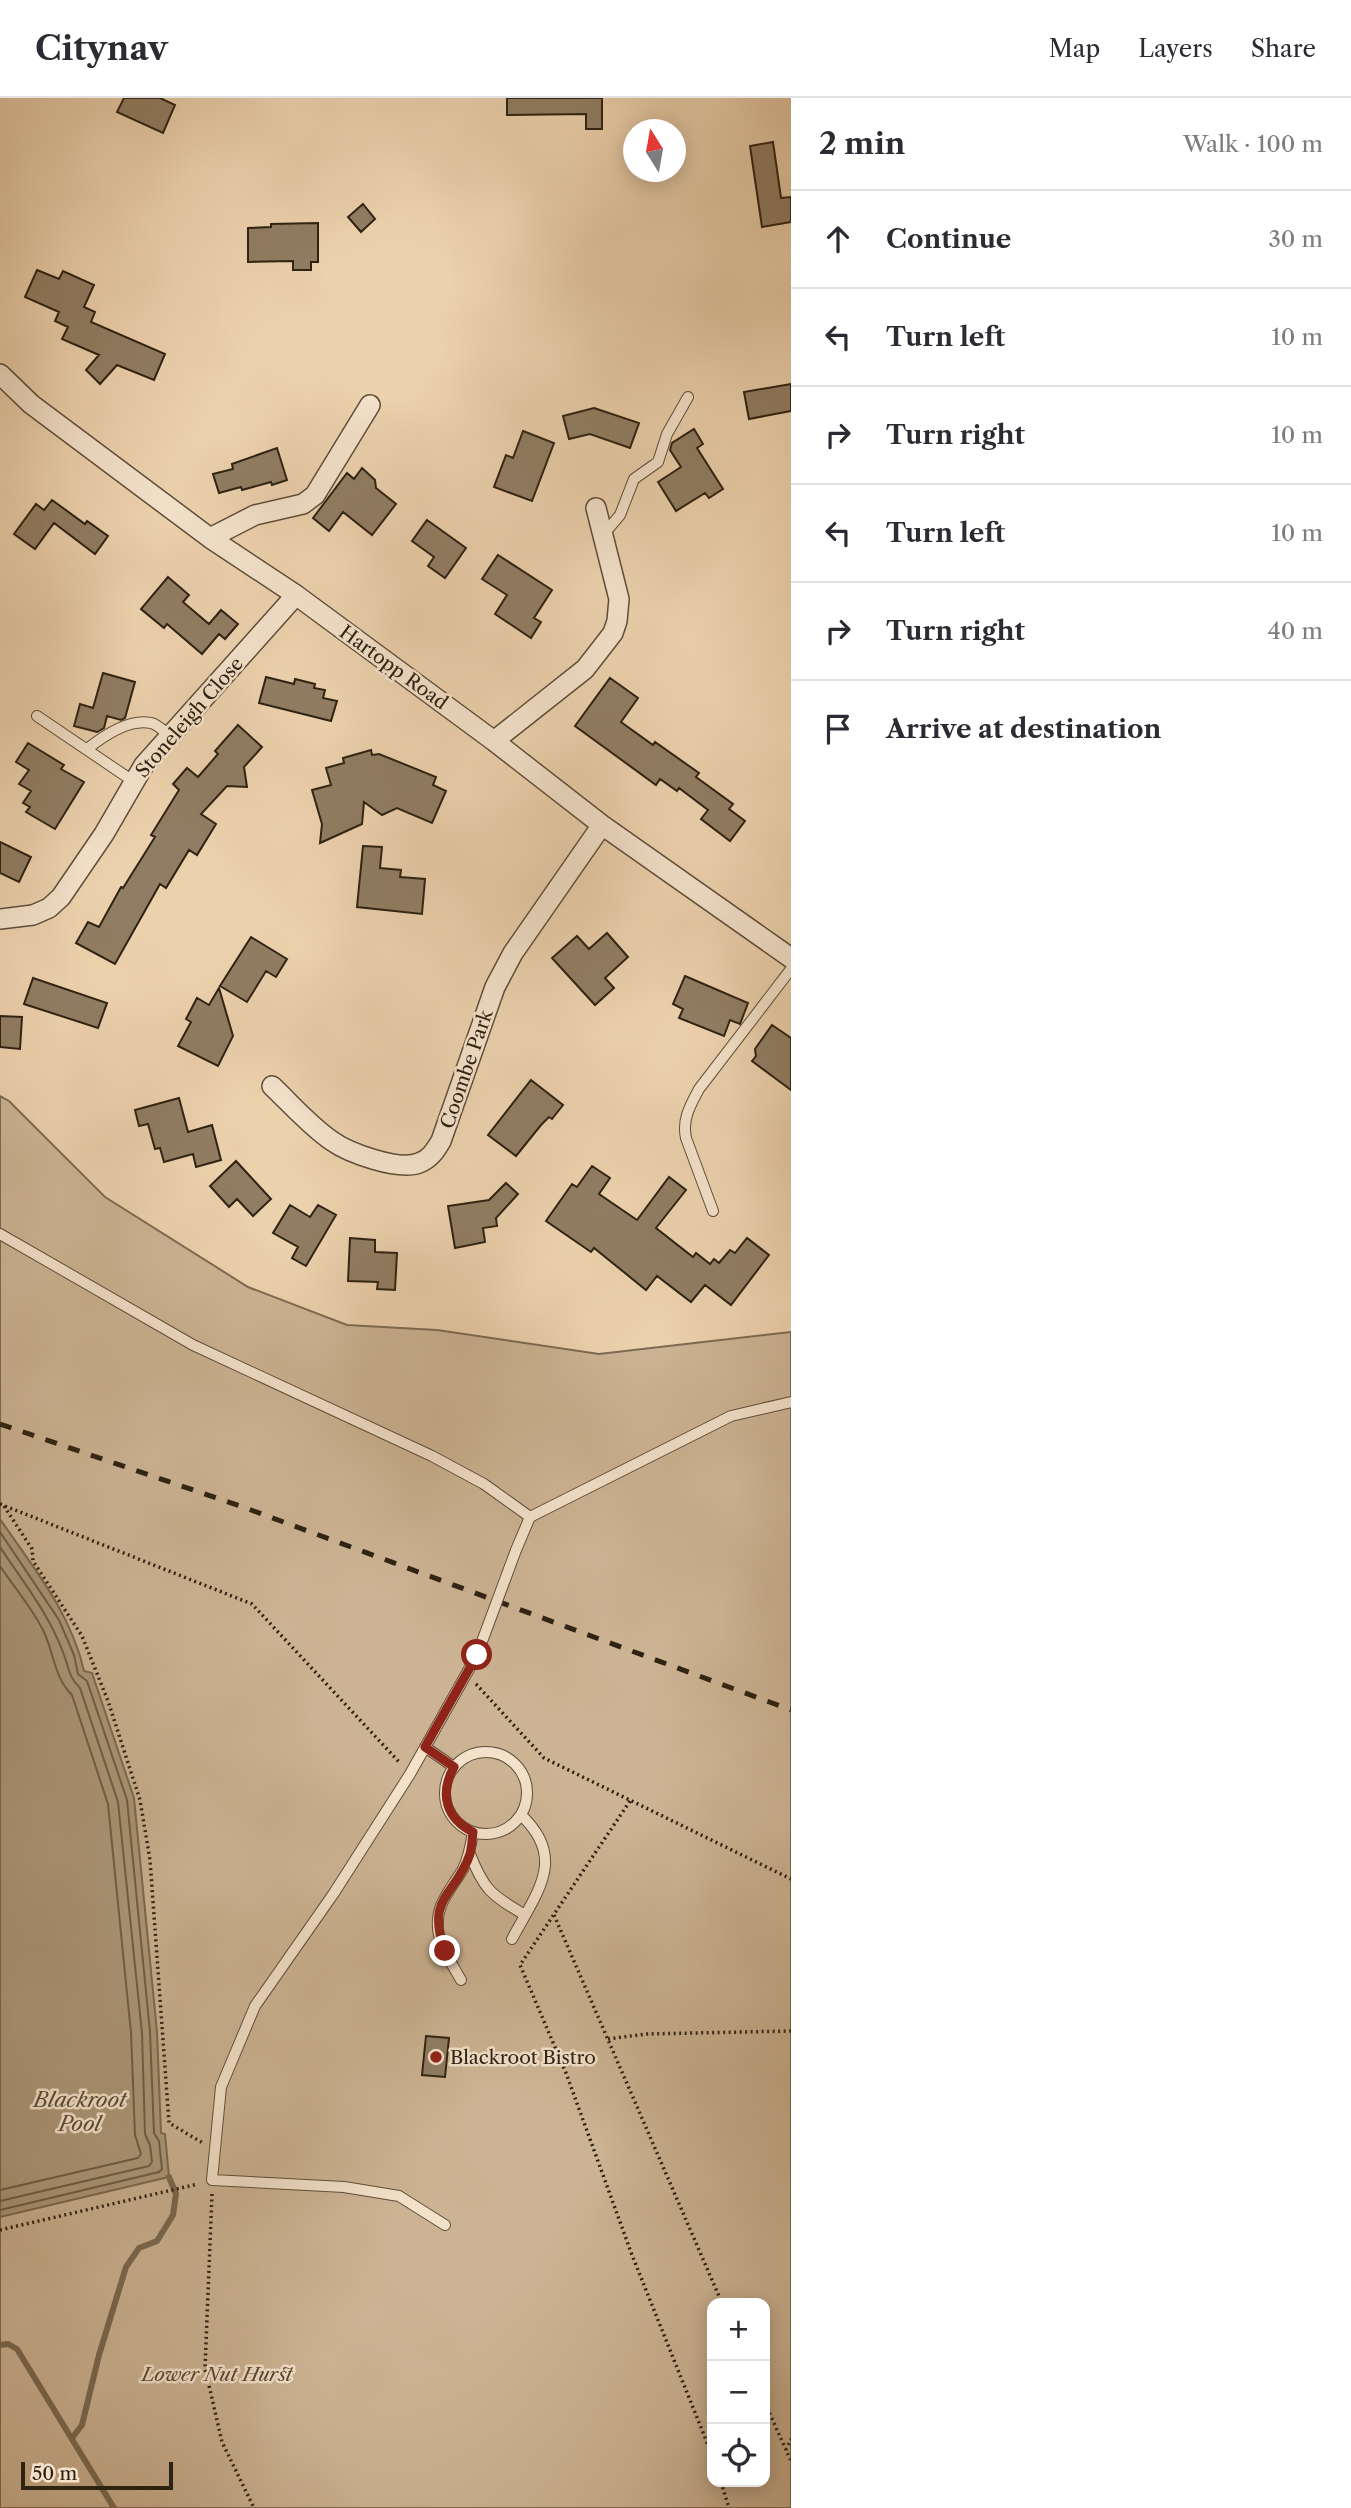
<!DOCTYPE html>
<meta charset="utf-8">
<style>
body{margin:0;font-family:"Libre Caslon Text",serif;background:#f7f7f7;color:#2b2b33}
.controls{position:absolute;right:21px;bottom:21px;display:grid;overflow:hidden;border-radius:14px;box-shadow:0 4px 18px #0003}
.controls button{width:63px;height:63px;display:grid;place-items:center;padding:0;border:0;border-bottom:2px solid #e1e1e2;background:#fff;color:#2b2b33;font:35px sans-serif}
.compass{position:absolute;left:623px;top:21px;width:63px;height:63px;border-radius:50%;background:#fff;box-shadow:0 4px 18px #0003;rotate:349deg}
.scale{position:absolute;left:21px;bottom:18px;width:152px;box-sizing:border-box;padding-left:7px;border:4px solid #2e2212;border-top:0;font-size:19px;line-height:24px;white-space:nowrap;color:#2e2212;-webkit-text-stroke:5px #f3e1ca;paint-order:stroke}
.stop{position:absolute;width:21px;height:21px;margin:-16px;border:5px solid #8f2418;border-radius:50%;background:#fff}
.stop.end{background:#8f2418;border-color:#fff;box-shadow:0 2px 7px #0008}
.list{margin:0;padding:0;list-style:none}
h2{display:flex;justify-content:space-between;align-items:center;height:91px;margin:0;padding:0 28px;font-size:30px}
h2 small{font-size:23px;font-weight:400;color:#7c7c81}
.list li{display:grid;grid-template-columns:46px 1fr auto;gap:21px;align-items:center;box-sizing:border-box;height:98px;padding:0 28px;border-top:2px solid #e1e1e2}
.list b{display:block;font-size:26px;white-space:nowrap}
.list em{font-size:23px;font-style:normal;color:#7c7c81}
.icon{flex:none;width:38px;height:38px;fill:none;stroke:currentColor;stroke-width:2;stroke-linecap:round;stroke-linejoin:round}
.map{position:relative;flex:none;width:791px;height:2410px;overflow:hidden}
header{display:flex;align-items:center;gap:42px;box-sizing:border-box;height:98px;padding:0 35px;background:#fff;border-bottom:2px solid #e1e1e2}
header strong{font-size:33px}
nav{display:flex;gap:38px;margin-inline-start:auto;font-size:24px}
main{display:flex}
aside{flex:1;background:#fff}
.map>svg:first-child{display:block}
.green{fill:#ccb393;stroke:#7d6a52;stroke-width:2;fill-rule:evenodd}
.water{fill:#ab9678;stroke:#79684f;stroke-width:2}
.lines{fill:none;stroke-linecap:round;stroke-linejoin:round}
.shore{stroke:#6c5c45;stroke-width:2}
.stream{stroke:#79684f;stroke-width:6}
.building{fill:#917d63;stroke:#2e2212;stroke-width:2}
.service-casing{stroke:#5e4e39;stroke-width:12}
.minor-casing{stroke:#5e4e39;stroke-width:22}
.path{stroke:#2e2212;stroke-width:3.5;stroke-dasharray:2 3.5;stroke-linecap:butt}
.service{stroke:#f3e1ca;stroke-width:10}
.minor{stroke:#f3e1ca;stroke-width:19}
.rail{stroke:#2e2212;stroke-width:5;stroke-dasharray:12 12;stroke-linecap:butt}
.service-bridge-casing{stroke:#5e4e39;stroke-width:12;stroke-linecap:butt}
.service-bridge{stroke:#f3e1ca;stroke-width:10}
.route{stroke:#8f2418;stroke-width:9}
.poi-dot{fill:#8f2418;stroke:#f3e1ca;stroke-width:2.5}
.labels{text-anchor:middle;stroke-width:5;stroke-linejoin:round;paint-order:stroke}
.street-label{font-size:19px;fill:#2e2212;stroke:#f3e1ca}
.poi-label{font-size:19px;fill:#2e2212;stroke:#f3e1ca;text-anchor:start}
.park-label{font-size:19px;font-style:italic;fill:#564632;stroke:#f3e1ca}
.water-label{font-size:21px;font-style:italic;fill:#5a4b36;stroke:#f3e1ca}
</style>
<header>
<strong>Citynav</strong>
<nav><a>Map</a><a>Layers</a><a>Share</a></nav>
</header>
<main>
<div class="map">
<svg width="791" height="2410" viewBox="0 0 791 2410">
<rect width="100%" height="100%" fill="#ecd1ad"/>
<filter id="stains"><feTurbulence type="fractalNoise" baseFrequency=".00286" numOctaves="4"/><feColorMatrix values="0 0 0 0 .2 0 0 0 0 .09 0 0 0 0 .02 0 0 0 .5 -.17"/></filter>
<radialGradient id="worn" r=".72"><stop offset=".6" stop-color="#630" stop-opacity="0"/><stop offset="1" stop-color="#630" stop-opacity=".3"/></radialGradient>
<!-- green -->
<path class="green" d="M 0,998 L 9,1003 L 105,1099 L 248,1189 L 347,1227 L 437,1232 L 599,1256 L 791,1234 L 791,2410 L 0,2410 ZM 712,2205 L 765,2205 L 765,2384 L 712,2384 Z"/>
<!-- water -->
<path class="water" d="M 0,1421 C 33,1469 71,1515 84,1573 L 92,1575 L 134,1700 L 157,1934 L 161,2035 L 165,2036 L 169,2079 L 0,2119 Z"/>
<g class="lines">
<!-- shore -->
<path class="shore" d="M 0,1434 L 59,1522 L 74,1557 L 78,1576 L 87,1583 L 127,1702 L 150,1934 L 154,2035 L 159,2043 L 162,2071 L 159,2074 L 0,2112
M 0,1449 C 23,1484 50,1517 64,1557 C 69,1570 69,1580 80,1590 L 118,1704 L 142,1935 L 145,2036 L 150,2047 L 152,2064 L 149,2068 L 0,2103
M 0,1468 C 14,1489 32,1510 43,1532 C 54,1554 54,1580 72,1597 L 108,1706 L 131,1935 L 135,2037 L 141,2056 L 138,2060 L 0,2092"/>
<!-- stream -->
<path class="stream" d="M 0,2247 L 8,2246 L 17,2251 L 114,2410
M 72,2340 L 82,2327 L 99,2257 L 126,2169 L 139,2150 L 157,2143 L 173,2117 L 176,2096 L 169,2079"/>
</g>
<!-- building -->
<path class="building" d="M 124,0 L 160,0 L 175,7 L 163,35 L 117,14 Z
M 507,0 L 602,0 L 602,31 L 586,31 L 586,16 L 507,17 Z
M 773,44 L 781,100 L 791,99 L 791,124 L 762,129 L 750,48 Z
M 363,106 L 375,121 L 361,134 L 348,119 Z
M 318,125 L 318,164 L 311,164 L 311,172 L 293,172 L 293,163 L 248,164 L 248,130 L 271,129 L 271,126 Z
M 37,172 L 59,181 L 63,173 L 94,187 L 84,209 L 95,214 L 91,224 L 165,256 L 154,282 L 117,267 L 100,286 L 86,272 L 99,257 L 62,241 L 68,229 L 55,223 L 59,214 L 25,199 Z
M 791,286 L 791,313 L 749,321 L 744,294 Z
M 594,310 L 639,325 L 630,350 L 590,336 L 569,341 L 563,318 Z
M 694,331 L 703,346 L 697,350 L 723,391 L 709,400 L 705,395 L 676,413 L 658,384 L 681,369 L 670,352 L 672,345 Z
M 523,333 L 554,345 L 532,403 L 494,389 L 506,357 L 513,360 Z
M 277,350 L 287,382 L 272,387 L 271,384 L 242,392 L 241,389 L 219,395 L 213,376 L 233,371 L 232,366 Z
M 362,370 L 375,382 L 376,390 L 396,406 L 372,437 L 343,414 L 329,433 L 313,420 L 347,375 L 354,381 Z
M 52,402 L 85,426 L 87,423 L 108,438 L 95,456 L 54,425 L 35,451 L 14,436 L 36,406 L 44,412 Z
M 427,422 L 466,450 L 445,480 L 428,468 L 434,459 L 412,443 Z
M 498,457 L 552,492 L 534,520 L 541,524 L 531,540 L 495,516 L 507,497 L 482,481 Z
M 168,479 L 189,497 L 183,504 L 209,526 L 221,512 L 238,526 L 225,541 L 219,536 L 202,556 L 167,526 L 164,530 L 141,511 Z
M 103,575 L 135,584 L 125,620 L 121,622 L 107,618 L 104,630 L 97,634 L 74,628 L 80,606 L 93,610 Z
M 266,579 L 294,586 L 295,581 L 315,586 L 314,590 L 325,592 L 323,600 L 337,603 L 331,623 L 259,605 Z
M 610,580 L 638,600 L 621,624 L 653,647 L 655,644 L 699,675 L 696,679 L 733,706 L 729,711 L 745,723 L 730,743 L 701,721 L 708,712 L 679,690 L 677,693 L 660,681 L 656,687 L 575,628 Z
M 238,627 L 262,649 L 244,669 L 247,689 L 227,688 L 201,716 L 216,726 L 197,757 L 189,752 L 166,790 L 160,786 L 115,866 L 76,845 L 88,824 L 99,829 L 121,789 L 123,790 L 155,739 L 151,737 L 179,692 L 173,686 L 187,670 L 198,679 L 218,656 L 215,653 Z
M 28,645 L 64,667 L 61,671 L 84,684 L 55,731 L 26,714 L 30,709 L 23,705 L 31,693 L 19,686 L 29,672 L 16,664 Z
M 371,652 L 372,657 L 379,656 L 436,679 L 433,687 L 446,693 L 432,725 L 397,710 L 382,717 L 364,704 L 362,726 L 320,745 L 322,726 L 312,692 L 331,687 L 326,670 L 344,665 L 343,660 Z
M 0,744 L 31,759 L 19,784 L 0,775 Z
M 363,748 L 382,749 L 380,770 L 401,772 L 400,779 L 425,781 L 422,816 L 357,809 Z
M 607,835 L 628,859 L 605,880 L 614,890 L 595,907 L 552,860 L 577,838 L 589,851 Z
M 251,839 L 287,861 L 276,879 L 266,873 L 247,904 L 220,888 Z
M 685,878 L 748,905 L 740,926 L 730,922 L 724,938 L 679,920 L 683,911 L 673,906 Z
M 33,880 L 107,905 L 98,930 L 24,906 Z
M 219,890 L 233,938 L 218,968 L 178,948 L 191,924 L 186,921 L 197,900 L 209,907 Z
M 0,918 L 22,919 L 20,951 L 0,949 Z
M 772,927 L 791,940 L 791,992 L 752,963 L 756,958 L 755,951 Z
M 531,982 L 563,1007 L 552,1021 L 549,1019 L 541,1027 L 516,1058 L 488,1037 Z
M 179,1000 L 188,1034 L 212,1027 L 221,1062 L 196,1069 L 193,1056 L 164,1064 L 160,1050 L 155,1051 L 148,1026 L 139,1028 L 135,1012 Z
M 236,1063 L 271,1101 L 253,1118 L 237,1101 L 229,1109 L 210,1088 Z
M 592,1068 L 610,1080 L 599,1096 L 637,1122 L 669,1079 L 686,1092 L 656,1130 L 693,1159 L 696,1155 L 710,1166 L 714,1161 L 719,1165 L 730,1152 L 735,1155 L 747,1140 L 769,1157 L 731,1207 L 705,1187 L 691,1204 L 657,1178 L 646,1192 L 594,1150 L 591,1154 L 546,1123 L 572,1086 L 577,1089 Z
M 506,1085 L 518,1096 L 496,1120 L 497,1128 L 483,1130 L 485,1144 L 455,1150 L 448,1108 L 489,1102 Z
M 290,1107 L 310,1119 L 318,1107 L 336,1117 L 306,1168 L 292,1160 L 298,1149 L 273,1135 Z
M 350,1140 L 375,1142 L 375,1154 L 397,1155 L 395,1192 L 377,1191 L 378,1184 L 348,1183 Z
M 426,1938 L 449,1940 L 445,1979 L 422,1977 Z"/>
<g class="lines">
<defs>
<path id="service" d="M 603,437 L 620,417 L 634,381 L 658,364 L 667,336 L 688,299
M 37,618 L 133,683
M 87,651 C 102,639 129,620 151,625 C 157,626 165,634 170,638
M 713,1113 L 686,1040 C 682,1021 690,1008 699,991 L 791,871
M 0,1136 L 193,1247 L 432,1358 L 484,1386 L 530,1419
M 516,1452 L 530,1419 L 731,1318 L 791,1304
M 425,1649 L 454,1669
M445 1695a41 41 0 1 1 82 0a41 41 0 1 1-82 0Z
M 470,1756 C 484,1792 491,1797 525,1817
M 512,1841 C 536,1795 568,1761 521,1717
M 461,1882 C 453,1868 443,1853 439,1837 C 433,1808 450,1793 463,1771 C 469,1759 471,1747 473,1734
M 445,2127 L 399,2098 L 344,2089 L 212,2082 L 221,1989 L 255,1908 L 334,1795 L 410,1676 L 477,1557"/>
<path id="minor" d="M 0,276 L 31,306 L 210,440 L 296,497 L 494,643 L 602,727 L 791,860
M 210,440 L 255,417 L 303,406 L 315,397 L 370,307
M 494,643 L 585,571 L 613,535 L 617,523 L 619,501 L 596,410
M 0,821 L 33,817 L 49,810 L 61,799 L 104,736 L 144,667 L 296,497
M 272,988 C 291,1006 310,1028 332,1043 C 349,1055 398,1073 419,1065 C 430,1061 435,1053 441,1043 L 495,889 L 513,855 L 602,727"/>
</defs>
<!-- service casing -->
<use href="#service" class="service-casing"/>
<!-- minor casing -->
<use href="#minor" class="minor-casing"/>
<!-- path -->
<path class="path" d="M 0,1406 L 252,1506 L 400,1665
M 4,1408 L 32,1451 L 33,1463 L 82,1538 L 108,1603 L 140,1702 L 150,1762 L 169,2025 L 203,2045
M 476,1586 L 544,1660 L 791,1781
M 630,1703 L 520,1867 L 566,1975 L 632,2157 L 712,2357
M 554,1817 L 722,2205
M 608,1941 L 646,1936 L 791,1933
M 212,2096 L 205,2270 L 222,2344 L 254,2410
M 0,2132 L 198,2086
M 765,2305 L 791,2363
M 786,2352 L 791,2341
M 721,2384 L 729,2410"/>
<!-- service -->
<use href="#service" class="service"/>
<!-- minor -->
<use href="#minor" class="minor"/>
<!-- rail -->
<path class="rail" d="M 0,1326 L 243,1409 L 791,1612"/>
<defs>
<path id="service-bridge" d="M 477,1557 L 516,1452"/>
</defs>
<!-- service-bridge casing -->
<use href="#service-bridge" class="service-bridge-casing"/>
<!-- service-bridge -->
<use href="#service-bridge" class="service-bridge"/>
</g>
<g class="lines">
<!-- route -->
<path class="route" d="M 445,1853 C 425,1798 456,1798 470,1756 C 472,1749 472,1741 473,1734 C 446,1720 439,1696 454,1669 L 425,1649 L 477,1557"/>
</g>
<!-- markers -->
<circle class="poi-dot" cx="436" cy="1959" r="7"/>
<g class="labels">
<!-- street labels -->
<g class="street-label">
<text transform="translate(394 569) rotate(36)" y="7">Hartopp Road</text>
<text transform="translate(189 619) rotate(-49)" y="7">Stoneleigh Close</text>
<text transform="translate(466 971) rotate(-71)" y="7">Coombe Park</text>
</g>
<!-- poi labels -->
<g class="poi-label">
<text x="450" y="1966">Blackroot Bistro</text>
</g>
<!-- park labels -->
<g class="park-label">
<text x="217" y="2283">Lower Nut Hurst</text>
</g>
<!-- water labels -->
<g class="water-label">
<text x="80" y="2009">Blackroot<tspan x="80" dy="24">Pool</tspan></text>
</g>
</g>
<rect width="100%" height="100%" filter="url(#stains)"/>
<rect width="100%" height="100%" fill="url(#worn)"/>
</svg>
<div class="controls">
<button>+</button>
<button>−</button>
<button><svg class="icon" aria-label="locate" viewBox="0 0 24 24"><circle cx="12" cy="12" r="6"/><path d="M12 2v4M12 18v4M2 12h4M18 12h4"/></svg></button>
</div>
<svg class="compass" viewBox="-18 -18 36 36"><path d="M0-13l5 13h-10z" fill="#e53935"/><path d="M0 13l5-13h-10z" fill="#7c7c81"/></svg>
<div class="scale">50 m</div>
<div class="stop" style="left:477px;top:1557px"></div>
<div class="stop end" style="left:445px;top:1853px"></div>
</div>
<aside>
<h2>2 min<small>Walk · 100 m</small></h2>
<ul class="list">
<li><svg class="icon" aria-label="ahead" viewBox="0 0 24 24"><path d="M12 20V5M6 11l6-6 6 6"/></svg><div><b>Continue</b></div><em>30 m</em></li>
<li><svg class="icon" aria-label="left" viewBox="0 0 24 24"><path d="M17 20v-9H6M10 6l-5 5 5 5"/></svg><div><b>Turn left</b></div><em>10 m</em></li>
<li><svg class="icon" aria-label="right" viewBox="0 0 24 24"><path d="M7 20v-9h11M14 6l5 5-5 5"/></svg><div><b>Turn right</b></div><em>10 m</em></li>
<li><svg class="icon" aria-label="left" viewBox="0 0 24 24"><path d="M17 20v-9H6M10 6l-5 5 5 5"/></svg><div><b>Turn left</b></div><em>10 m</em></li>
<li><svg class="icon" aria-label="right" viewBox="0 0 24 24"><path d="M7 20v-9h11M14 6l5 5-5 5"/></svg><div><b>Turn right</b></div><em>40 m</em></li>
<li><svg class="icon" aria-label="arrive" viewBox="0 0 24 24"><path d="M6 21V4h12l-3 4 3 4H6"/></svg><div><b>Arrive at destination</b></div></li>
</ul>
</aside>
</main>
